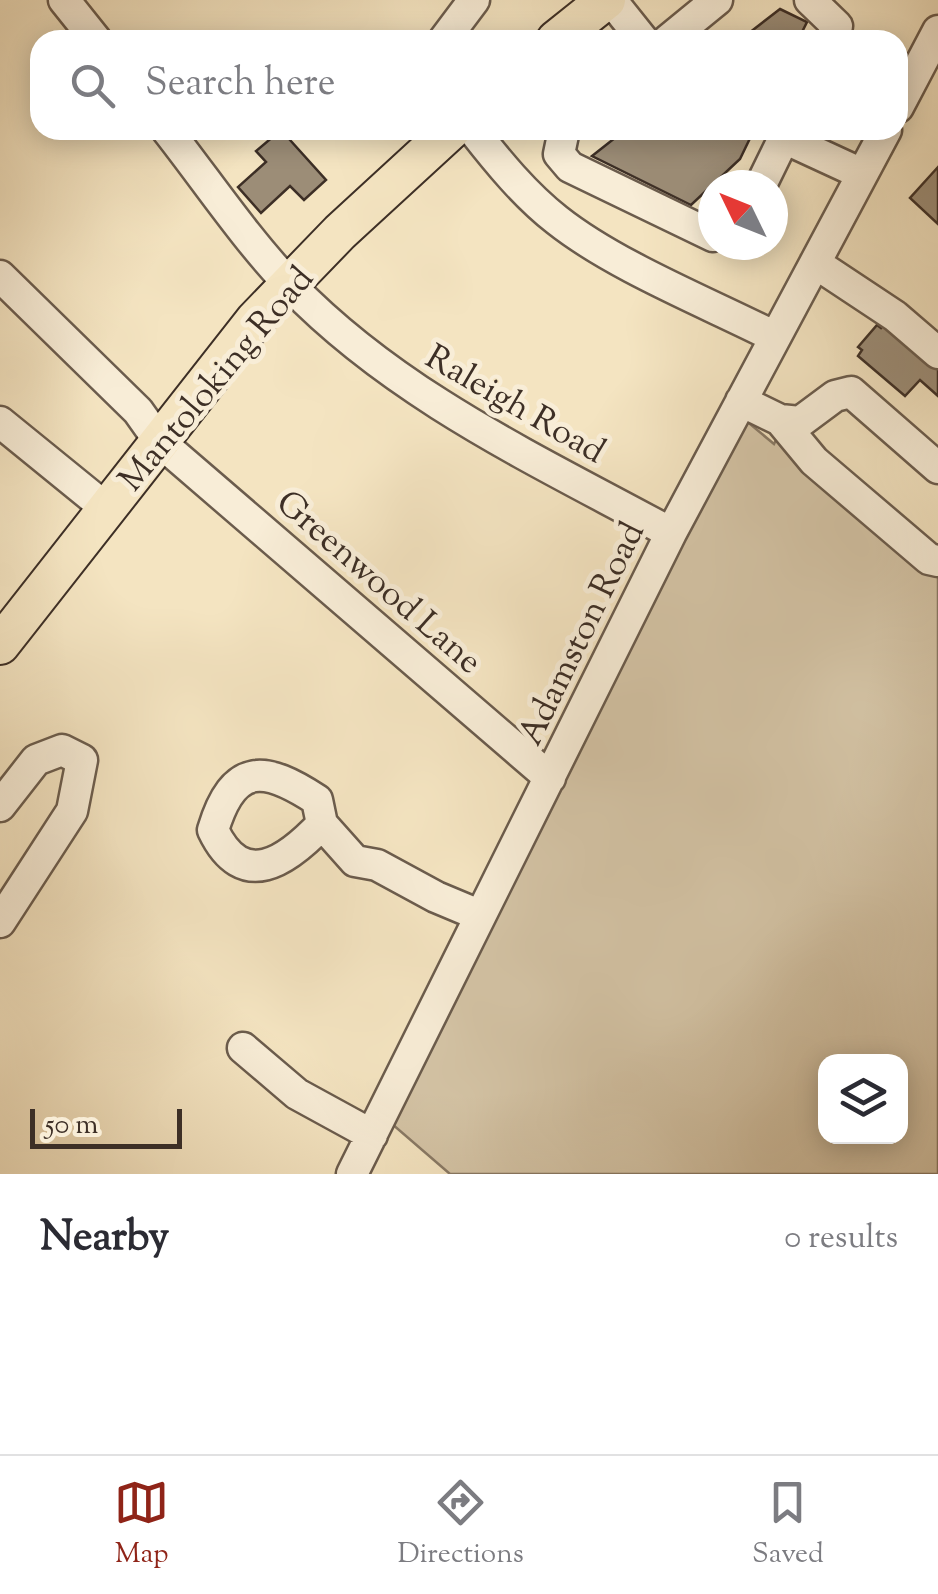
<!DOCTYPE html>
<style>
body{margin:0;font-family:"Sorts Mill Goudy",serif;background:#f2f2f3;color:#2b2b33}
.controls{position:absolute;right:30px;bottom:30px;display:grid;overflow:hidden;border-radius:20px;box-shadow:0 5px 25px #0003}
.controls button{width:90px;height:90px;display:grid;place-items:center;padding:0;border:0;border-bottom:2px solid #e1e1e2;background:#fff;color:#2b2b33;font:50px sans-serif}
.compass{position:absolute;left:698px;top:170px;width:90px;height:90px;border-radius:50%;background:#fff;box-shadow:0 5px 25px #0003;rotate:313deg}
.scale{position:absolute;left:30px;bottom:25px;width:152px;box-sizing:border-box;padding-left:10px;border:5px solid #3d2f26;border-top:0;font-size:28px;line-height:35px;white-space:nowrap;color:#3d2f26;-webkit-text-stroke:8px #f8edd7;paint-order:stroke}
.list{margin:0;padding:0;list-style:none}
h2{display:flex;justify-content:space-between;align-items:center;height:130px;margin:0;padding:0 40px;font-size:42px}
h2 small{font-size:32px;font-weight:400;color:#7c7c81}
.icon{flex:none;width:55px;height:55px;fill:none;stroke:currentColor;stroke-width:2;stroke-linecap:round;stroke-linejoin:round}
.map{position:relative;flex:none;width:938px;height:1174px;overflow:hidden}
.search{position:absolute;background:#fff;box-shadow:0 5px 25px #0003;left:30px;right:30px;top:30px;height:110px;display:flex;align-items:center;gap:25px;box-sizing:border-box;padding:0 35px;border-radius:30px;color:#7c7c81;font-size:38px}
.sheet{height:280px;background:#fff}
nav{display:flex;justify-content:space-around;align-items:center;box-sizing:border-box;height:140px;border-top:2px solid #e1e1e2;background:#fff;font-size:28px;color:#7c7c81}
nav a{display:grid;justify-items:center;gap:5px}
nav .on{color:#8f2418}
.map>svg:first-child{display:block}
.green{fill:#d5c5a7;stroke:#897a66;stroke-width:2.5;fill-rule:evenodd}
.building{fill:#9c8d77;stroke:#3d2f26;stroke-width:2.5}
.lines{fill:none;stroke-linecap:round;stroke-linejoin:round}
.minor-casing{stroke:#6b5c4d;stroke-width:35}
.major-casing{stroke:#3d2f26;stroke-width:42}
.minor{stroke:#f8edd7;stroke-width:30}
.major{stroke:#f4e4c1;stroke-width:38}
.labels{text-anchor:middle;stroke-width:10;stroke-linejoin:round;paint-order:stroke}
.street-label{font-size:35px;fill:#3d2f26;stroke:#f8edd7}
</style>
<div class="map">
<svg width="938" height="1174" viewBox="0 0 938 1174">
<rect width="100%" height="100%" fill="#f4e4c1"/>
<filter id="stains"><feTurbulence type="fractalNoise" baseFrequency=".002" numOctaves="4"/><feColorMatrix values="0 0 0 0 .2 0 0 0 0 .09 0 0 0 0 .02 0 0 0 .5 -.17"/></filter>
<radialGradient id="worn" r=".72"><stop offset=".6" stop-color="#630" stop-opacity="0"/><stop offset="1" stop-color="#630" stop-opacity=".3"/></radialGradient>
<!-- green -->
<path class="green" d="M 738,414 L 774,444 L 781,430 L 938,562 L 938,1174 L 450,1174 L 370,1105 ZM 826,1062 L 900,1062 L 900,1136 L 826,1136 Z"/>
<!-- building -->
<path class="building" d="M 780,9 L 807,22 L 798,40 L 740,40 Z
M 281,130 L 326,180 L 304,200 L 290,186 L 261,213 L 238,187 L 266,162 L 256,151 Z
M 625,130 L 754,130 L 740,159 L 691,205 L 592,156 Z
M 938,167 L 938,224 L 910,198 Z
M 887,321 L 938,364 L 938,396 L 920,380 L 905,396 L 858,356 L 862,350 L 858,347 L 877,325 L 881,328 Z"/>
<g class="lines">
<defs>
<path id="minor" d="M 64,0 L 96,40
M 611,0 L 643,40
M 810,0 L 837,26 L 831,40
M 444,40 L 474,0
M 668,40 L 717,0
M 898,107 L 938,31
M 167,130 C 207,181 245,238 290,285 C 397,396 537,460 671,533
M 473,130 C 498,162 525,195 557,220 C 615,266 708,303 775,337
M 564,130 L 559,154 L 570,167 L 713,236
M 788,130 L 784,138 L 862,174
M 761,185 L 784,138
M 815,263 L 895,316 L 938,353
M 0,276 L 138,411 L 160,442 L 550,778
M 741,401 L 780,420 L 800,422 L 835,396 L 851,392 L 938,468
M 780,420 L 814,461 L 929,559 L 938,561
M 0,422 L 107,509
M 0,806 L 36,760 L 62,750 L 82,760 L 72,811 L 0,922
M 322,824 C 287,861 243,893 213,830 C 234,761 265,766 317,800 L 322,824 L 355,861 L 377,865 L 436,897 L 479,915
M 243,1048 L 297,1094 L 372,1135
M 352,1174 L 671,533 L 886,130"/>
<path id="major" d="M 556,40 L 606,0
M 0,645 L 255,320 L 340,232 L 451,130"/>
</defs>
<!-- minor casing -->
<use href="#minor" class="minor-casing"/>
<!-- major casing -->
<use href="#major" class="major-casing"/>
<!-- minor -->
<use href="#minor" class="minor"/>
<!-- major -->
<use href="#major" class="major"/>
</g>
<g class="labels">
<!-- street labels -->
<g class="street-label">
<text transform="translate(215 378) rotate(-50)" y="12">Mantoloking Road</text>
<text transform="translate(516 403) rotate(30)" y="12">Raleigh Road</text>
<text transform="translate(380 581) rotate(41)" y="12">Greenwood Lane</text>
<text transform="translate(580 633) rotate(-64)" y="12">Adamston Road</text>
</g>
</g>
<rect width="100%" height="100%" filter="url(#stains)"/>
<rect width="100%" height="100%" fill="url(#worn)"/>
</svg>
<div class="controls">
<button><svg class="icon" aria-label="layers" viewBox="0 0 24 24"><path d="M12 4l9 5-9 5-9-5zM3 14l9 5 9-5"/></svg></button>
</div>
<svg class="compass" viewBox="-18 -18 36 36"><path d="M0-13l5 13h-10z" fill="#e53935"/><path d="M0 13l5-13h-10z" fill="#7c7c81"/></svg>
<div class="scale">50 m</div>
<div class="search"><svg class="icon" aria-label="search" viewBox="0 0 24 24"><circle cx="10" cy="10" r="6"/><path d="M15 15l6 6"/></svg>Search here</div>
</div>
<section class="sheet">
<h2>Nearby<small>0 results</small></h2>
<ul class="list">
</ul>
</section>
<nav>
<a class="on"><svg class="icon" aria-label="map" viewBox="0 0 24 24"><path d="M3 6l6-2 6 2 6-2v14l-6 2-6-2-6 2zM9 4v14M15 6v14"/></svg>Map</a>
<a><svg class="icon" aria-label="directions" viewBox="0 0 24 24"><path d="M12 3l9 9-9 9-9-9zM9 14v-3h6M13 9l2 2-2 2"/></svg>Directions</a>
<a><svg class="icon" aria-label="saved" viewBox="0 0 24 24"><path d="M7 4h10v16l-5-4-5 4z"/></svg>Saved</a>
</nav>
